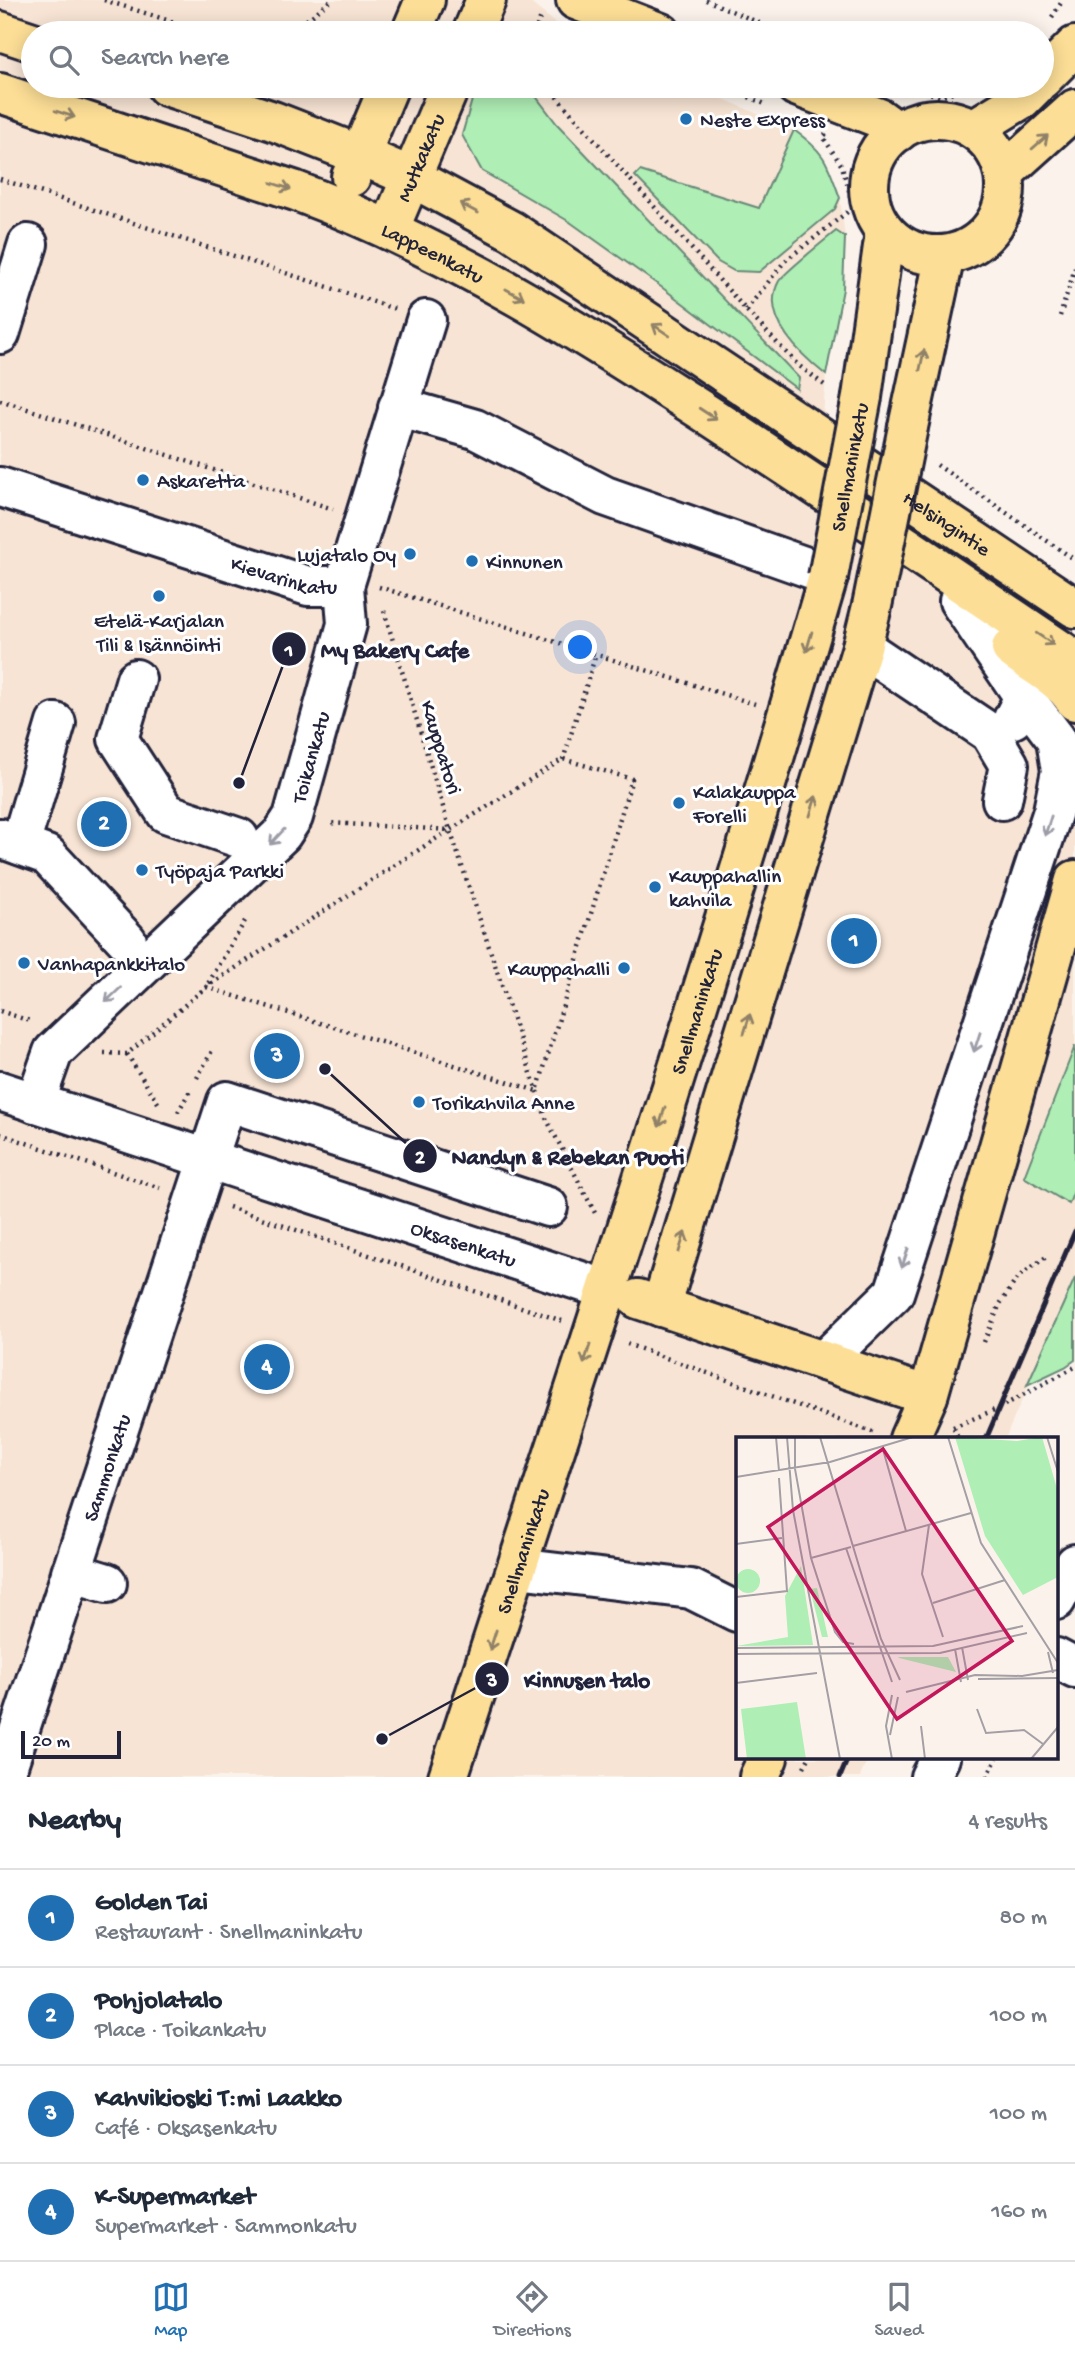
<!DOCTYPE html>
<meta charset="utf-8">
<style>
body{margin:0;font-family:"Gochi Hand",sans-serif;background:#f2f2f3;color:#1f2937}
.scale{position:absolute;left:21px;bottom:18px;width:100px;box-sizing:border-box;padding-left:7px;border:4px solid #22223b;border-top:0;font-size:19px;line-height:24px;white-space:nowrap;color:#22223b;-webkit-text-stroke:5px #fff;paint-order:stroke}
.you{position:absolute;left:581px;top:648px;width:24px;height:24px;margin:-18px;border:5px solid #fff;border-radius:50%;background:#1a73e8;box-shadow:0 0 0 10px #1a73e833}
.badge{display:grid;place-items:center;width:46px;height:46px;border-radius:50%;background:#1f6fb2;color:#fff;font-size:23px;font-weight:700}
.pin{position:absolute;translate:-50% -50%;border:4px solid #fff;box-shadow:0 2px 7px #0006}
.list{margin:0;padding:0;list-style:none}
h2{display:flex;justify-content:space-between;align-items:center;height:91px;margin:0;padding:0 28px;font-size:30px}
h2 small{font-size:23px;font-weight:400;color:#747a83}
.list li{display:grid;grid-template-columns:46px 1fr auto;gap:21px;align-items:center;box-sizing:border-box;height:98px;padding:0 28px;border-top:2px solid #e0e1e3}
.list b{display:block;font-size:26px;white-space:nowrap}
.list p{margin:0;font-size:23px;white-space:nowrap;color:#747a83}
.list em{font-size:23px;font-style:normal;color:#747a83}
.icon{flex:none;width:38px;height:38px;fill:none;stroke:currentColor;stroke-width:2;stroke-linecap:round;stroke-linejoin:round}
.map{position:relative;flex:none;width:1075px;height:1777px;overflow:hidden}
.search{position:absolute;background:#fff;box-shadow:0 4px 18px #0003;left:21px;right:21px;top:21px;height:77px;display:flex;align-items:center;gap:18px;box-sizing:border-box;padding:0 24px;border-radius:38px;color:#747a83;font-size:26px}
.sheet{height:483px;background:#fff}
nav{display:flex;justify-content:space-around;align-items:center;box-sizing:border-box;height:98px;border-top:2px solid #e0e1e3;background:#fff;font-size:19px;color:#747a83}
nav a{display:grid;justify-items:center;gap:4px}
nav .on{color:#1f6fb2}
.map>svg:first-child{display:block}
.built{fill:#f7e4d4}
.green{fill:#afeeb5;stroke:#688878;stroke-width:2}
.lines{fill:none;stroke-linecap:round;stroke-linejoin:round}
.minor-casing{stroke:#22223b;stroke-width:44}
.major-casing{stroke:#22223b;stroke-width:44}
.path{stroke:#22223b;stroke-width:4.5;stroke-dasharray:2 5;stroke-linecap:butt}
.minor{stroke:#fff;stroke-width:38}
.major{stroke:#fcde96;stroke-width:38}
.rail{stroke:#22223b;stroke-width:5}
.major-bridge-casing{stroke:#22223b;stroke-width:44;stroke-linecap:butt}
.major-bridge{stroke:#fcde96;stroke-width:38}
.oneway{stroke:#8f8068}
.oneway2{stroke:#9c9ca7}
.poi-dot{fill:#1f6fb2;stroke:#fff;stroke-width:2.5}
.labels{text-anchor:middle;stroke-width:6;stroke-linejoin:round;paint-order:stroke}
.poi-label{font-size:21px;fill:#22223b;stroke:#fff;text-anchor:start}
.street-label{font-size:21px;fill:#22223b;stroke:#fff}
.inset-road{fill:none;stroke:#a49fa5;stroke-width:2}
.view{fill:#c2185b;fill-opacity:0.15;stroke:#c2185b;stroke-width:3.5}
.inset-edge{fill:none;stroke:#22223b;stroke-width:3.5}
.leader{fill:none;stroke:#22223b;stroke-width:2.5}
.callout-dot{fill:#22223b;stroke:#fff;stroke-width:2.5}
.mark-label{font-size:21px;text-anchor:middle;font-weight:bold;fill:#fff}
.callout-label{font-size:23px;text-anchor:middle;font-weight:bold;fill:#22223b;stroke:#fff;stroke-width:6;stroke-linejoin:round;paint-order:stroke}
</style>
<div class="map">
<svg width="1075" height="1777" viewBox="0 0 1075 1777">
<rect width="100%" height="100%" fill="#fbf3eb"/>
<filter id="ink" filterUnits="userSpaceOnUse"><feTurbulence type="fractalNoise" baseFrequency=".0143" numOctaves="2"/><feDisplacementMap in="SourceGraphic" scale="14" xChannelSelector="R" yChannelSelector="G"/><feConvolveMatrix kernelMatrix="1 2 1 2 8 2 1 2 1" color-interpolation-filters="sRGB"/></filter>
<g filter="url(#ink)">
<!-- built -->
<path class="built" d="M 0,0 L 527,0 L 568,33 L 33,33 L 33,86 L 476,86 L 462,135 L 482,171 L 570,222 L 664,289 L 798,378 L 557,124 L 528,86 L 694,86 L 794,130 L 759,208 L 640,172 L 635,176 L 718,262 L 835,209 L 840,198 L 845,237 L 836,231 L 780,280 L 773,301 L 808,361 L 826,375 L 820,458 L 1075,631 L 1075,1046 L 1024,1177 L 1070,1204 L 1075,1188 L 1075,1278 L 1005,1439 L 737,1439 L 737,1758 L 868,1758 L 860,1777 L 0,1777 Z"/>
<!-- green -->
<path class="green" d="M 476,86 L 528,86 L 557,124 L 799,378 L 797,389 L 664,289 L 570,222 L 482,171 L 462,135 Z
M 794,130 C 826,153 827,162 840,198 L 835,209 L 759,272 L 734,271 L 718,262 L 635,176 L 640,171 L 759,208 Z
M 836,231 L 845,237 L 843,289 L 826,375 C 801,355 759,317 779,281 C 786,271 824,241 836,231 Z
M 1075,1046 L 1075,1188 L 1069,1204 L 1024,1177 Z
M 1075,1278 L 1075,1360 L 1065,1367 L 1027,1385 Z"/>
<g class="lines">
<defs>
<g id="minor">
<path d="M 0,334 L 28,244"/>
<path d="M 398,407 L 475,429 L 605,496 L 815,570 L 828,577"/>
<path id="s1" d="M 0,487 L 308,586 L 344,586"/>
<path d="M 959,601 L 1024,697 L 1013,719"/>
<path d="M 862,647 L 990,733 L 1009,765 L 1002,800"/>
<path d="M 136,679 L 118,739 L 166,813 L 239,838"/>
<path d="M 0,838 L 47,855 L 127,941"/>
<path d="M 20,845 L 56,723"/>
<path id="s2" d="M 0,1091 L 608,1290"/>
<path id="s3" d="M 35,1103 L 53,1052 L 282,834 L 293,817 L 347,624 L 344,586 L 426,320"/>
<path d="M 824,1361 L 894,1293 L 1053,811 L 1061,771 L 1056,739 L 1024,697"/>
<path d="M 517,1568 L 691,1589 L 737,1612"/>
<path d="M 71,1572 L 107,1583"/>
<path d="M 1056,1600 L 1075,1564"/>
<path d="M 1056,1658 L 1075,1668"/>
<path id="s4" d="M 4,1777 L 227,1101 L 548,1207"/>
<path d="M 930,1777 L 940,1758"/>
</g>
<g id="major">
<path d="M 576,0 L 661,33"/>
<path d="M 0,31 L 33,42"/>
<path d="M 411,33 L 425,0"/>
<path d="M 472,33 L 486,0"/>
<path d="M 1042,79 L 1075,46"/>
<path id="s5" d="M 166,86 L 273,121 L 360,155 L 411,177 L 512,231 L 1075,608"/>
<path d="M 796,86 L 879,118 L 898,132"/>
<path id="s6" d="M 0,93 L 296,191 C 451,249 589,337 727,427 C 844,504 960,582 1075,660"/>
<circle cx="937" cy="187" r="68"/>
<path d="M 973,129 L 1022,99 L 1035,86"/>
<path d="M 1004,173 L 1075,109"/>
<path d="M 351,177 L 389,86"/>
<path id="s7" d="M 389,230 L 450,86"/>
<path d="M 862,397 L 885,232"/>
<path d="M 908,427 L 945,255"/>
<path d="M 1011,648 C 1032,665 1061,677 1075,701"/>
<path d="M 638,1299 L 928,1396"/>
<path d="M 661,1307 L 862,647 L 872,606"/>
<path d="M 909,1439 L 928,1396 L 1075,880"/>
<path id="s8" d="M 448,1777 C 579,1378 710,980 828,577"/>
<path d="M 759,1777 L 768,1758"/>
</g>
</defs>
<!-- minor casing -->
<use href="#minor" class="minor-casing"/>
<!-- major casing -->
<use href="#major" class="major-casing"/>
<!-- path -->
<path class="path" d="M 104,0 L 208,33
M 706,0 L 783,33
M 1052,17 L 1063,0
M 290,33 L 332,0
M 534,33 L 542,14
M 547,86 L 746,310 L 798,365 L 827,387
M 723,86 L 765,104
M 911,86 L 940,97 L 968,86
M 826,134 L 823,137 L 842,166 L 855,212
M 0,179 L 395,309
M 746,310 L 785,261 L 855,206
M 1060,316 L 1075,268
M 0,400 L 333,509
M 937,465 L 1075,560
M 379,587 L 755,704
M 384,611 L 450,830 L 546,1118 L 595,1213
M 563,760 L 596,654
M 245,921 L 206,987 L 537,1091 L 632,779 L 563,759 L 450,830 L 329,823
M 0,1011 L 33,1022
M 104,1053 L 127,1054 L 206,987 L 448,831
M 127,1054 L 160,1106
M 197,1078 L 212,1051
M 178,1112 L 191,1089
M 0,1134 L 160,1188
M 229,1207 L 562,1321
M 984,1342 L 1000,1304 L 1018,1277 L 1046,1257
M 627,1344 L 875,1433
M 953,1427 L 999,1408 L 1075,1367
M 954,1428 L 958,1439
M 804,1767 L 809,1758
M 987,1777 L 997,1758"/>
<!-- minor -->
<use href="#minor" class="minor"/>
<!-- major -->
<use href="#major" class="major"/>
<!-- rail -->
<path class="rail" d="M 986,1439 L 1075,1231
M 840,1777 L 848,1758"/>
<defs>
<g id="major-bridge">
<path id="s9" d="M 828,577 L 862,397"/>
<path d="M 872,606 L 908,427"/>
</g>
</defs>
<!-- major-bridge casing -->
<use href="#major-bridge" class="major-bridge-casing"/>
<!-- major-bridge -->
<use href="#major-bridge" class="major-bridge"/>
</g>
<!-- one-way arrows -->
<defs><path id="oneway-shaft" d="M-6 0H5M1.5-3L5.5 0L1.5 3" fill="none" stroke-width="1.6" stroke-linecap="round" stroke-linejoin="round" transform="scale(1.75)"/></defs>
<g class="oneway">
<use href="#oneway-shaft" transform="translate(65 114) rotate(18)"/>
<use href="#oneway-shaft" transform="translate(1040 142) rotate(-41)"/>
<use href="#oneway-shaft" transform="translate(281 186) rotate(18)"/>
<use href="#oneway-shaft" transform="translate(469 208) rotate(-152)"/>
<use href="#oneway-shaft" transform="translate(515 294) rotate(29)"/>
<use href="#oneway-shaft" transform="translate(661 330) rotate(-146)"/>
<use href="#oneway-shaft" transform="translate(922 360) rotate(-78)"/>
<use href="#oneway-shaft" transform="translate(708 414) rotate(33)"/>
<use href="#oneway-shaft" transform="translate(1045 639) rotate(34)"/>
<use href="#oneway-shaft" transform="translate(809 642) rotate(106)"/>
<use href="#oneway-shaft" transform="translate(813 806) rotate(-73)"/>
<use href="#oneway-shaft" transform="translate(747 1024) rotate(-73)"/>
<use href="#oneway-shaft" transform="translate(662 1117) rotate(107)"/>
<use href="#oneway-shaft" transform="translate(682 1242) rotate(-73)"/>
<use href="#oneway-shaft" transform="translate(587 1354) rotate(108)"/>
<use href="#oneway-shaft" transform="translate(493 1640) rotate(108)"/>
</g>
<g class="oneway2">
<use href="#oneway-shaft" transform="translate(1048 826) rotate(108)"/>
<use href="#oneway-shaft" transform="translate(277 837) rotate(133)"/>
<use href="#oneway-shaft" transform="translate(113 995) rotate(136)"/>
<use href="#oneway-shaft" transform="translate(977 1042) rotate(108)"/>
<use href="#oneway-shaft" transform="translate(905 1258) rotate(108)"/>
</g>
</g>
<!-- markers -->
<g class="poi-dot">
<circle cx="686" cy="119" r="7"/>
<circle cx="143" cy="480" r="7"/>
<circle cx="410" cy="554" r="7"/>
<circle cx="472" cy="561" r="7"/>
<circle cx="159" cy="596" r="7"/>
<circle cx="679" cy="803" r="7"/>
<circle cx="142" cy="870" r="7"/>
<circle cx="655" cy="887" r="7"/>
<circle cx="24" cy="963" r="7"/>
<circle cx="624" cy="968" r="7"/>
<circle cx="419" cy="1102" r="7"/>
</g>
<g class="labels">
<!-- poi labels -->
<g class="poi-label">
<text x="700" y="126">Neste Express</text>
<text x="157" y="487">Askaretta</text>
<text x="396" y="561" text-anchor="end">Lujatalo Oy</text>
<text x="486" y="568">Kinnunen</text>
<text x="159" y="627" text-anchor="middle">Etelä-Karjalan<tspan x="159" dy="24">Tili &amp; Isännöinti</tspan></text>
<text x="693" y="798">Kalakauppa<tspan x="693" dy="24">Forelli</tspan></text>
<text x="156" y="877">Työpaja Parkki</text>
<text x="669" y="882">Kauppahallin<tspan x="669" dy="24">kahvila</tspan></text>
<text x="38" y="970">Vanhapankkitalo</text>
<text x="610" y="975" text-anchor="end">Kauppahalli</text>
<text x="433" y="1109">Torikahvila Anne</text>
</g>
<!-- street labels -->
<g class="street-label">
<text dy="7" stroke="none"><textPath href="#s7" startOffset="79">Mutkakatu</textPath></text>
<text dy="7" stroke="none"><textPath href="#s6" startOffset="462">Lappeenkatu</textPath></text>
<text dy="7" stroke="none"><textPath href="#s9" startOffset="112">Snellmaninkatu</textPath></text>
<text dy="7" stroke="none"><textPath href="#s5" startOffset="900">Helsingintie</textPath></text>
<text dy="7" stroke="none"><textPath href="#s1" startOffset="298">Kievarinkatu</textPath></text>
<text transform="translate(442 747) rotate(73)" y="7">Kauppatori</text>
<text dy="7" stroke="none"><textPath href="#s3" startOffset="453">Toikankatu</textPath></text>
<text dy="7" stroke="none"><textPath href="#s8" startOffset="805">Snellmaninkatu</textPath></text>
<text dy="7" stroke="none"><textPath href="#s2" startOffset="488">Oksasenkatu</textPath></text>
<text dy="7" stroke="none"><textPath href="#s4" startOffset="326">Sammonkatu</textPath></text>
<text dy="7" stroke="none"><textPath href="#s8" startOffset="238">Snellmaninkatu</textPath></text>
</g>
</g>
<!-- overview -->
<g transform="translate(736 1437)">
<rect width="322" height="322" fill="#fbf3eb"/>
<path d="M 219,0 L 281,4 L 306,0 L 322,55 L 322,140 L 287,158 L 249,99 ZM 65,129 L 77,208 L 0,209 L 52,200 L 49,159 ZM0 144a12 12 0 1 1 24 0a12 12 0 1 1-24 0ZM 81,151 L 92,200 L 86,200 L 74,152 ZM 162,220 L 212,220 L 220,235 L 163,221 ZM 61,265 L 70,322 L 11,322 L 5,272 Z" fill="#afeeb5"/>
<path class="inset-road" d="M 40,0 L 43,34M 51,0 L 57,73 L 104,322M 59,0 L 59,32 L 75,121 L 99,195 L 107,205 L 118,207M 84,0 L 145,202 L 164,243M 212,0 L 245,106 L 322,226M 311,0 L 322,35M 146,9 L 170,94M 0,40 L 94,25 L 177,0M 193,88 L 186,137 L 207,200M 0,107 L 46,101M 117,109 L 235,76M 110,111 L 156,245M 75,121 L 115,110M 0,160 L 51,154 L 43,41M 197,166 L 269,143M 226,210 L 232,243M 0,211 L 197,209 L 287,189M 219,212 L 225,245M 312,215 L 317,236M 0,217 L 204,216 L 291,196M 242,242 L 322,241M 0,246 L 81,236M 170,255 L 239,238 L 286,239 L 322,233M 156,258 L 150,289 L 156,322M 241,272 L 250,296 L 288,293 L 307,307M 185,289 L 189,322M 154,298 L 162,260M 295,322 L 322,290"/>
<path class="view" d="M 147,12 L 276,204 L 161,282 L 32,90 Z"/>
<rect width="322" height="322" class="inset-edge"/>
</g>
<!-- callouts -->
<path class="leader" d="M239 783L289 649M325 1069L420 1156M382 1739L492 1679"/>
<g class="callout-dot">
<circle cx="239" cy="783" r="7"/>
<circle cx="325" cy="1069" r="7"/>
<circle cx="382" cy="1739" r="7"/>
<circle cx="289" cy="649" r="18"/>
<circle cx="420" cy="1156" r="18"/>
<circle cx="492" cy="1679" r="18"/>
</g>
<g class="mark-label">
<text x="289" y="656">1</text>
<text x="420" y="1163">2</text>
<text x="492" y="1686">3</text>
</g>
<g class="callout-label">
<text x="395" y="657">My Bakery Cafe</text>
<text x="568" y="1164">Nandyn &amp; Rebekan Puoti</text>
<text x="587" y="1687">Kinnusen talo</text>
</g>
</svg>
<div class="scale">20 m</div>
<div class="you"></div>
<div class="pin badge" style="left:854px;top:941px">1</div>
<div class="pin badge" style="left:104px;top:824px">2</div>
<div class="pin badge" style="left:277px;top:1056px">3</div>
<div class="pin badge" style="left:267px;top:1367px">4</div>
<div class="search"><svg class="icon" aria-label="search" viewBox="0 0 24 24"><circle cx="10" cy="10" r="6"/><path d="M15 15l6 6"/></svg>Search here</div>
</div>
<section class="sheet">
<h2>Nearby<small>4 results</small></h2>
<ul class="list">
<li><span class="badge">1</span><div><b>Golden Tai</b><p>Restaurant · Snellmaninkatu</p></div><em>80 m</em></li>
<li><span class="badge">2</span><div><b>Pohjolatalo</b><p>Place · Toikankatu</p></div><em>100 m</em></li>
<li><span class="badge">3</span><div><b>Kahvikioski T:mi Laakko</b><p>Café · Oksasenkatu</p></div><em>100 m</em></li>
<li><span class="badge">4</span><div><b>K-Supermarket</b><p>Supermarket · Sammonkatu</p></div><em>160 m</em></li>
</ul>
</section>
<nav>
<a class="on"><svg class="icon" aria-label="map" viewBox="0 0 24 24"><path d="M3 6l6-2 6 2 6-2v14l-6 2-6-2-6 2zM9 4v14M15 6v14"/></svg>Map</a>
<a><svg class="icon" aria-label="directions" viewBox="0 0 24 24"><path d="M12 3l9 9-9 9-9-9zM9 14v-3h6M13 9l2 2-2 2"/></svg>Directions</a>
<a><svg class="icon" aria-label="saved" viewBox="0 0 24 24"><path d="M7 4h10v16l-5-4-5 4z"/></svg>Saved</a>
</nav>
